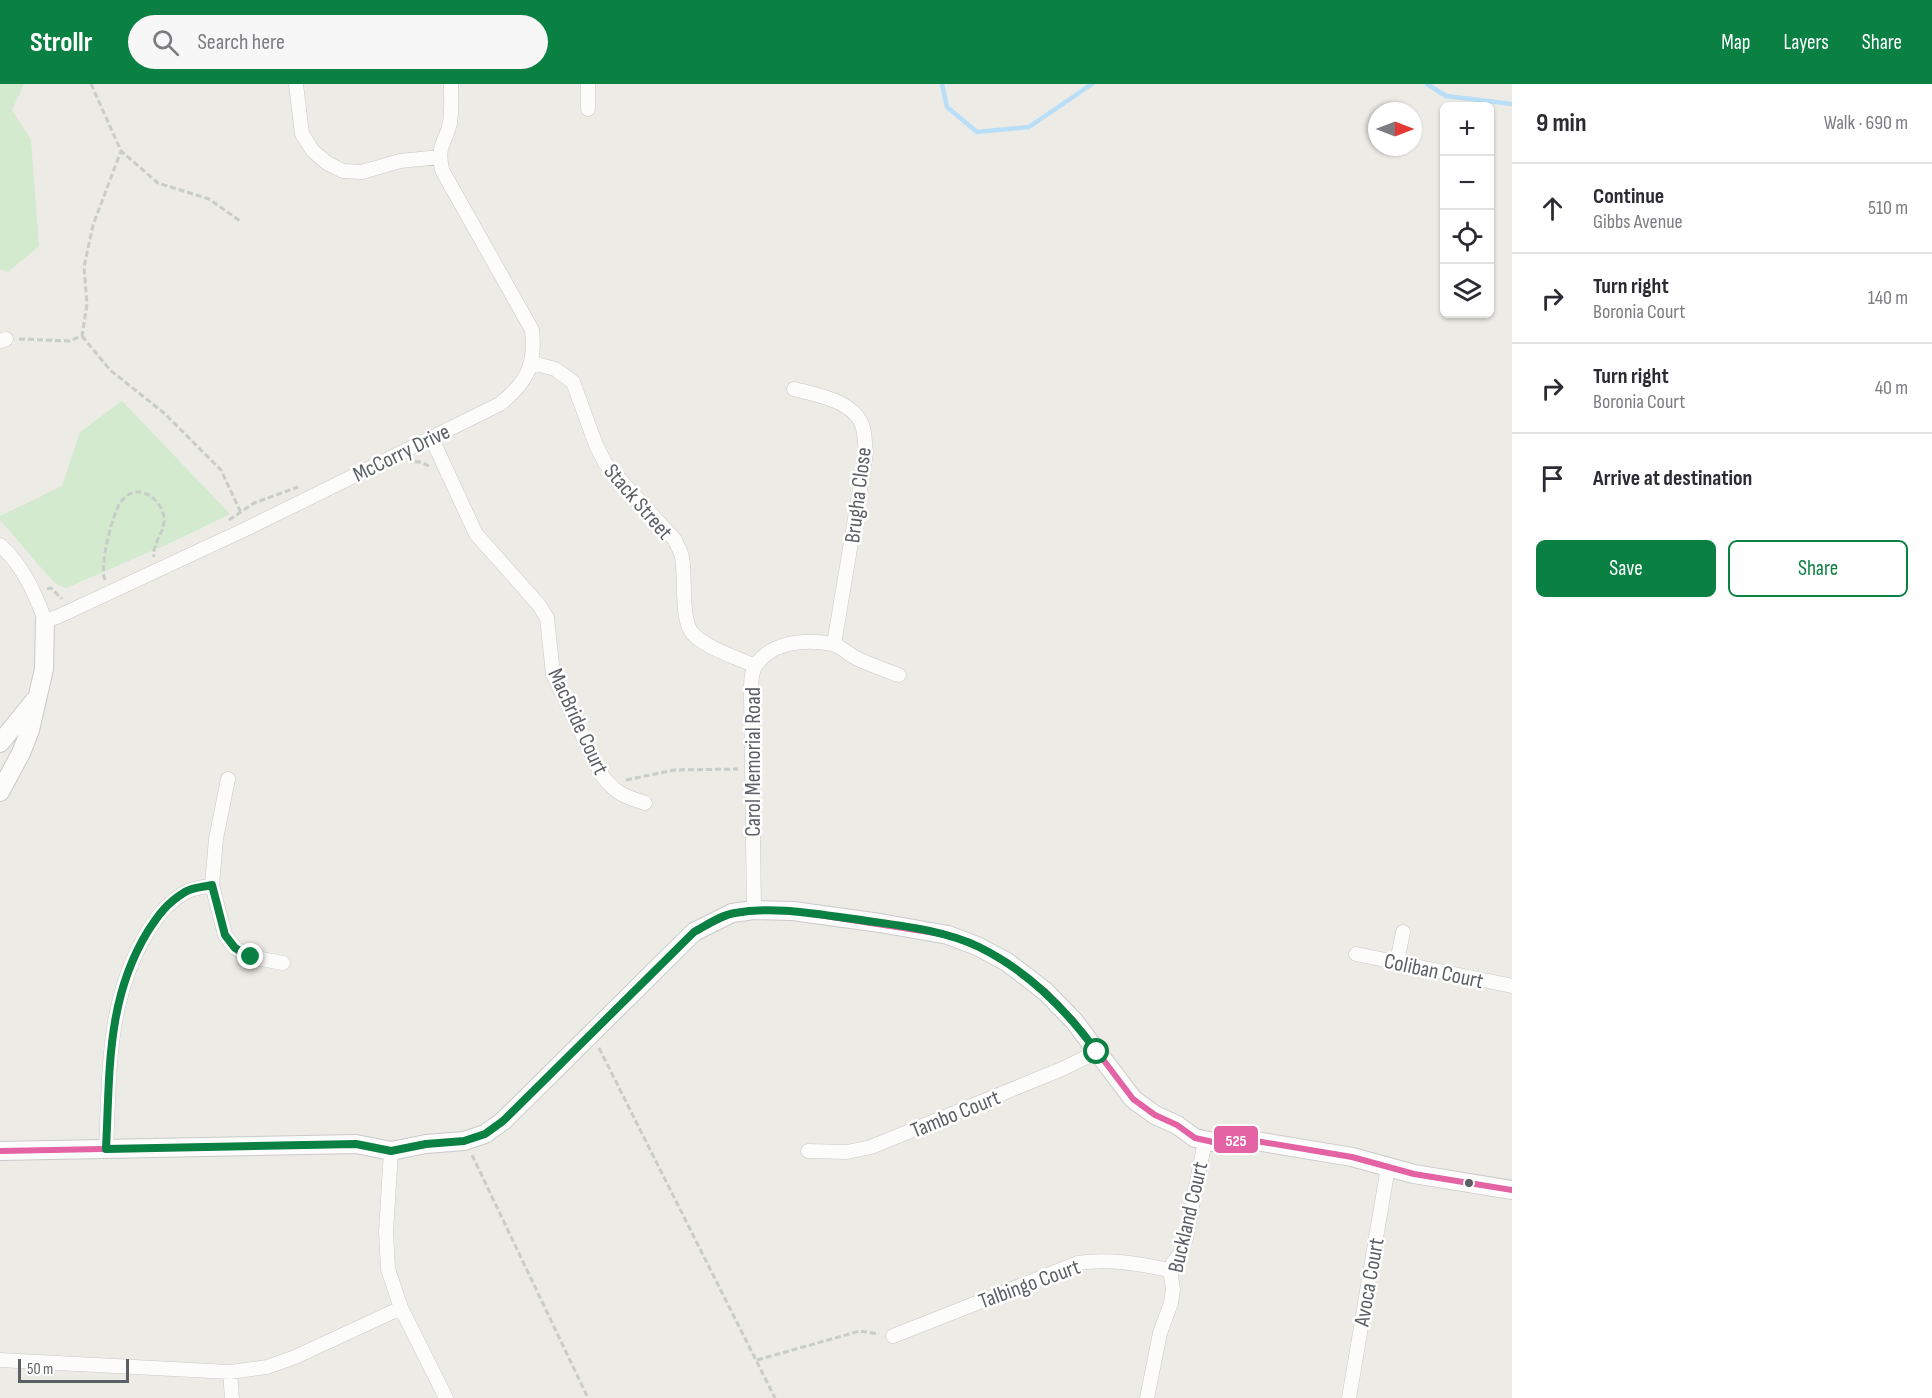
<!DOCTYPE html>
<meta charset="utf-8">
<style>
body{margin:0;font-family:"Sofia Sans Condensed",sans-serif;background:#f7f7f7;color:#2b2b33}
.controls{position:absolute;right:18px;top:18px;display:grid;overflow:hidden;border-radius:9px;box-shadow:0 2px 4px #0004}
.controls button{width:54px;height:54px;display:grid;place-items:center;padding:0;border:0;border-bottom:2px solid #e1e1e2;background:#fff;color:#2b2b33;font:30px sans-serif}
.compass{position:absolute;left:1368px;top:18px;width:54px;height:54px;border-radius:50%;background:#fff;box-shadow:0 2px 4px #0004;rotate:90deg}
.scale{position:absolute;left:18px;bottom:15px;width:111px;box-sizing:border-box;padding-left:6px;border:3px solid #5b6065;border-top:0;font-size:16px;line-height:21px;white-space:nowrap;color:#5b6065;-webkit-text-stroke:4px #fff;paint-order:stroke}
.stop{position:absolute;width:18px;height:18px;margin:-14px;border:4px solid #0b8043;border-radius:50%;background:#fff}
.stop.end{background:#0b8043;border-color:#fff;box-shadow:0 2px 6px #0008}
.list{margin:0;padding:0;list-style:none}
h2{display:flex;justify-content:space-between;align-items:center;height:78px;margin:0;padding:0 24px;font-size:26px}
h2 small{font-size:20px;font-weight:400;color:#7c7c81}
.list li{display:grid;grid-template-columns:39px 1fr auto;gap:18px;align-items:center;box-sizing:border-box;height:90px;padding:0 24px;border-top:2px solid #e1e1e2}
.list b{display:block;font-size:22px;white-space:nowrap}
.list p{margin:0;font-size:20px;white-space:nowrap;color:#7c7c81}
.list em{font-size:20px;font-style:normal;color:#7c7c81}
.actions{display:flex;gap:12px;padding:18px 24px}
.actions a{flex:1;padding:14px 0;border:2px solid #0b8043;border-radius:9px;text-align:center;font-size:21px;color:#0b8043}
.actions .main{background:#0b8043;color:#fff}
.icon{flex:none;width:33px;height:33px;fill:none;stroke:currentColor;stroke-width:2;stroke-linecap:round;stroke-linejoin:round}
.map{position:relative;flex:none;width:1512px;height:1314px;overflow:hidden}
header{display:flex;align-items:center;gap:36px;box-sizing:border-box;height:84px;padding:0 30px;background:#0b8043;color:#fff}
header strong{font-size:28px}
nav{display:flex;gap:33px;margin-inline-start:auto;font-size:21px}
.search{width:420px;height:54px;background:#f7f7f7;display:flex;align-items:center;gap:15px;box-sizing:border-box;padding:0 21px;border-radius:33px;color:#7c7c81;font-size:22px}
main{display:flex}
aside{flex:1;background:#fff}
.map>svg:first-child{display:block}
.green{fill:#d3eacf}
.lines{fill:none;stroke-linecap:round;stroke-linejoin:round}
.stream{stroke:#b9def8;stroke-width:4.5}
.street-casing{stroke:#c9c9c8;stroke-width:15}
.secondary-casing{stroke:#c9caca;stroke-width:20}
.path{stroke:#c8cdca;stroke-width:3;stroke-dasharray:6 3;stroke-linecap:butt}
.street{stroke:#fcfcfb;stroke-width:14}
.secondary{stroke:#fcfcfb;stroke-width:18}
.bus-1-casing{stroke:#fff;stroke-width:10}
.bus-1{stroke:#e463a4;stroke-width:6}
.route{stroke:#0b8043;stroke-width:8}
.bus-dot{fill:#5b6065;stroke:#fff;stroke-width:2}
.labels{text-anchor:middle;stroke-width:5;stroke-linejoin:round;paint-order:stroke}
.street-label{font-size:22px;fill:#5b6065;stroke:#fff}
.line-badge{stroke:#fff;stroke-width:2}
.badge-label{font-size:16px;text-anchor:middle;font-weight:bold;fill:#fff}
</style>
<header>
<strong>Strollr</strong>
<div class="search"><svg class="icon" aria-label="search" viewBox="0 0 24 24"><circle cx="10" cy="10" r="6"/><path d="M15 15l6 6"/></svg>Search here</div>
<nav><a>Map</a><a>Layers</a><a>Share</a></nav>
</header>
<main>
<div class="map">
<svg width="1512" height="1314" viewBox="0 0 1512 1314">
<rect width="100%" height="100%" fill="#ecebe6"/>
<!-- green -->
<path class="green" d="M 0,0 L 24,0 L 12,26 L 31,56 L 39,162 L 8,188 L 0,185 Z
M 122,317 L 230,430 L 168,460 L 66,504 L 58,501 L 51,495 L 0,436 L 0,432 L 62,402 L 80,348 Z"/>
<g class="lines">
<!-- stream -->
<path class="stream" d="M 942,0 L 947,23 L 977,48 L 1029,43 L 1092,0
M 1427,0 L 1446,12 L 1512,20"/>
<defs>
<path id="street" d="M 296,0 L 302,50 L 313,67 L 327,79 L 343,87 L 362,88 L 400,77 L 440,73
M 588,25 L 588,0
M 0,257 L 6,255
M 532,279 L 555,285 L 573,298 L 596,361 L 605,379 L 675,456 C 677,462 681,467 682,473 C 686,493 680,536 693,550 C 708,565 736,573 755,582
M 794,305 C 817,311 856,317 863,344 C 865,352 865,361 866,369 L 834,560
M 431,353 L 476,450 L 539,521 L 547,534 L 553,590 L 601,690 C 615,709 623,712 645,719
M 0,461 C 23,482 34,507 45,536 L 57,533 L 248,444 L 500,320 C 527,298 536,281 532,246 L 442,86 C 437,59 445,61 450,39 C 452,26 451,13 451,0
M 228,695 L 216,755 L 212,801 L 225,851 L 235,864 L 251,873 L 283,879
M 754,826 L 751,607 C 751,598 751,588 756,581 C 772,557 807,555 832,560 C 841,562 848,570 856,574 C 870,581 885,586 899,591
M 1356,870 L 1512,902
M 1397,878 L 1403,848
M 106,1065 C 110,988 106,916 148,847 C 159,830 167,819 186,808 C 193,804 204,803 212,801
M 391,1067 L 386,1148 L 388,1185 L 401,1224 L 446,1314
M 808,1067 L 847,1068 L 871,1063 L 1062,985 L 1097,968
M 893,1252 L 1078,1179 C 1110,1174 1139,1180 1170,1186
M 0,1276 L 230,1288 L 267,1283 L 295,1273 L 401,1224
M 230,1288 L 232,1314
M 1147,1314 L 1160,1249 L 1171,1219 L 1173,1205 L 1170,1186 L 1173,1179 L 1180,1170 L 1186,1154 L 1205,1057
M 1349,1314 L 1388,1083"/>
<path id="secondary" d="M 0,659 L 35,616
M 0,708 L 21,669 L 30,646 L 44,585 L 45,536
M 0,1067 L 356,1060 L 391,1067 L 426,1060 L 464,1057 L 485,1050 L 503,1037 L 694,848 L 732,829 L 754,826 L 793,827 L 880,839 L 948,851 L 977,862 L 1007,878 L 1046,908 L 1074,937 L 1133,1015 L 1155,1031 L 1177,1041 L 1195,1054 L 1213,1058 L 1244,1055 L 1352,1073 L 1414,1090 L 1512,1106"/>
</defs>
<!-- street casing -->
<use href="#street" class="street-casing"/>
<!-- secondary casing -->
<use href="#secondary" class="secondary-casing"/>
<!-- path -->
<path class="path" d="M 91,0 L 121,67 L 158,99 L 209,115 L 240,137
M 82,252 L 110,286 L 164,329 L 221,386 L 241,429
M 19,255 L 69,257 L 82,252 L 87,220 L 84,183 L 93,141 L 121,67
M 415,378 L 421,378 L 429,382
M 229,436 L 254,419 L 298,403
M 105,496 C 99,482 112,432 120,419 C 134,397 160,411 164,433 C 166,448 152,458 154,473
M 47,505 L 51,504 L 62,515
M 626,696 L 674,686 L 738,685
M 599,964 L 775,1314
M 472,1071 L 588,1314
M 757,1276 L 860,1247 L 879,1250"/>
<!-- street -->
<use href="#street" class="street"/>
<!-- secondary -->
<use href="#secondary" class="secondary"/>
<defs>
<path id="bus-1" d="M 0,1067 L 356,1060 L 391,1067 L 426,1060 L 464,1057 L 485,1050 L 503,1037 L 694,848 L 732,829 L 754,826 L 793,827 L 948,851 L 977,862 L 1007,878 L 1046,908 L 1074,937 L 1133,1015 L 1155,1031 L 1177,1041 L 1195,1054 L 1213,1058 L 1244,1055 L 1352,1073 L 1414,1090 L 1512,1106"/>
</defs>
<!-- bus-1 casing -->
<use href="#bus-1" class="bus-1-casing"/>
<!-- bus-1 -->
<use href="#bus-1" class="bus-1"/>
</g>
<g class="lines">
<!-- route -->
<path class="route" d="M 251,873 L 235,864 L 225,851 L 212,801 C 204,803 193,803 185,808 C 167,819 159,830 148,847 C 106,915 110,988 106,1065 L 356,1060 L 391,1067 L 426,1060 L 464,1057 L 485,1050 L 503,1037 L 694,848 C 707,841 721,831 735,829 C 774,822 815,830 854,835 C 893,841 943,845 979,863 C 1028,887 1065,924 1097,968"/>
</g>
<!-- markers -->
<circle class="bus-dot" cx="1469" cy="1099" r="5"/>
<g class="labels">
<!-- street labels -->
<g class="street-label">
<text transform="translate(401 368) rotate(-26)" y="8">McCorry Drive</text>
<text transform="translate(857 411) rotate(-83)" y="8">Brugha Close</text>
<text transform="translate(639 417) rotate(49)" y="8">Stack Street</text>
<text transform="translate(579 637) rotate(65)" y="8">MacBride Court</text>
<text transform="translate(752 678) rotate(-90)" y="8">Carol Memorial Road</text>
<text transform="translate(1434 886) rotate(12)" y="8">Coliban Court</text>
<text transform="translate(955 1029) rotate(-22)" y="8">Tambo Court</text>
<text transform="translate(1187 1133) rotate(-77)" y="8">Buckland Court</text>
<text transform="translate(1368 1198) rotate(-80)" y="8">Avoca Court</text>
<text transform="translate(1029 1199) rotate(-20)" y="8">Talbingo Court</text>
</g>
</g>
<rect class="line-badge" x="1213" y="1041" width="46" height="29" rx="6" fill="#e463a4"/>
<g class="badge-label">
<text x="1236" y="1062">525</text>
</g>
</svg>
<div class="controls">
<button>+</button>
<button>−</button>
<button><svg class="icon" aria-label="locate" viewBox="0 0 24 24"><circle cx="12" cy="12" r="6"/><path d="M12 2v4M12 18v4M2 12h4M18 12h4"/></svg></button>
<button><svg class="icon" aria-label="layers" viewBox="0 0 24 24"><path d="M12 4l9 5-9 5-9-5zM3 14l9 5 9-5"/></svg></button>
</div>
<svg class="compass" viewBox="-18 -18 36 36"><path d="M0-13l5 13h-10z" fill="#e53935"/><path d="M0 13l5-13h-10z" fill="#7c7c81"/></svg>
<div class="scale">50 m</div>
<div class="stop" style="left:1097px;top:968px"></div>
<div class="stop end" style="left:251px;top:873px"></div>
</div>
<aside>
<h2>9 min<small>Walk · 690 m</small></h2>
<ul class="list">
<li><svg class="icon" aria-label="ahead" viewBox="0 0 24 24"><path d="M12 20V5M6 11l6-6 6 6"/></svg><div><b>Continue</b><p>Gibbs Avenue</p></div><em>510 m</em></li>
<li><svg class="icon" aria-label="right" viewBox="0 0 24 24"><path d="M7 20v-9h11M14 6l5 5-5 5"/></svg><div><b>Turn right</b><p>Boronia Court</p></div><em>140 m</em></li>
<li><svg class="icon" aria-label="right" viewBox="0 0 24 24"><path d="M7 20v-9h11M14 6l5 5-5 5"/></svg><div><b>Turn right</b><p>Boronia Court</p></div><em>40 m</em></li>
<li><svg class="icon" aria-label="arrive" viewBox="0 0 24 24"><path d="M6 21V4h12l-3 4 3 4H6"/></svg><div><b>Arrive at destination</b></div></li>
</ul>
<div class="actions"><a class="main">Save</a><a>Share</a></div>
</aside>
</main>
